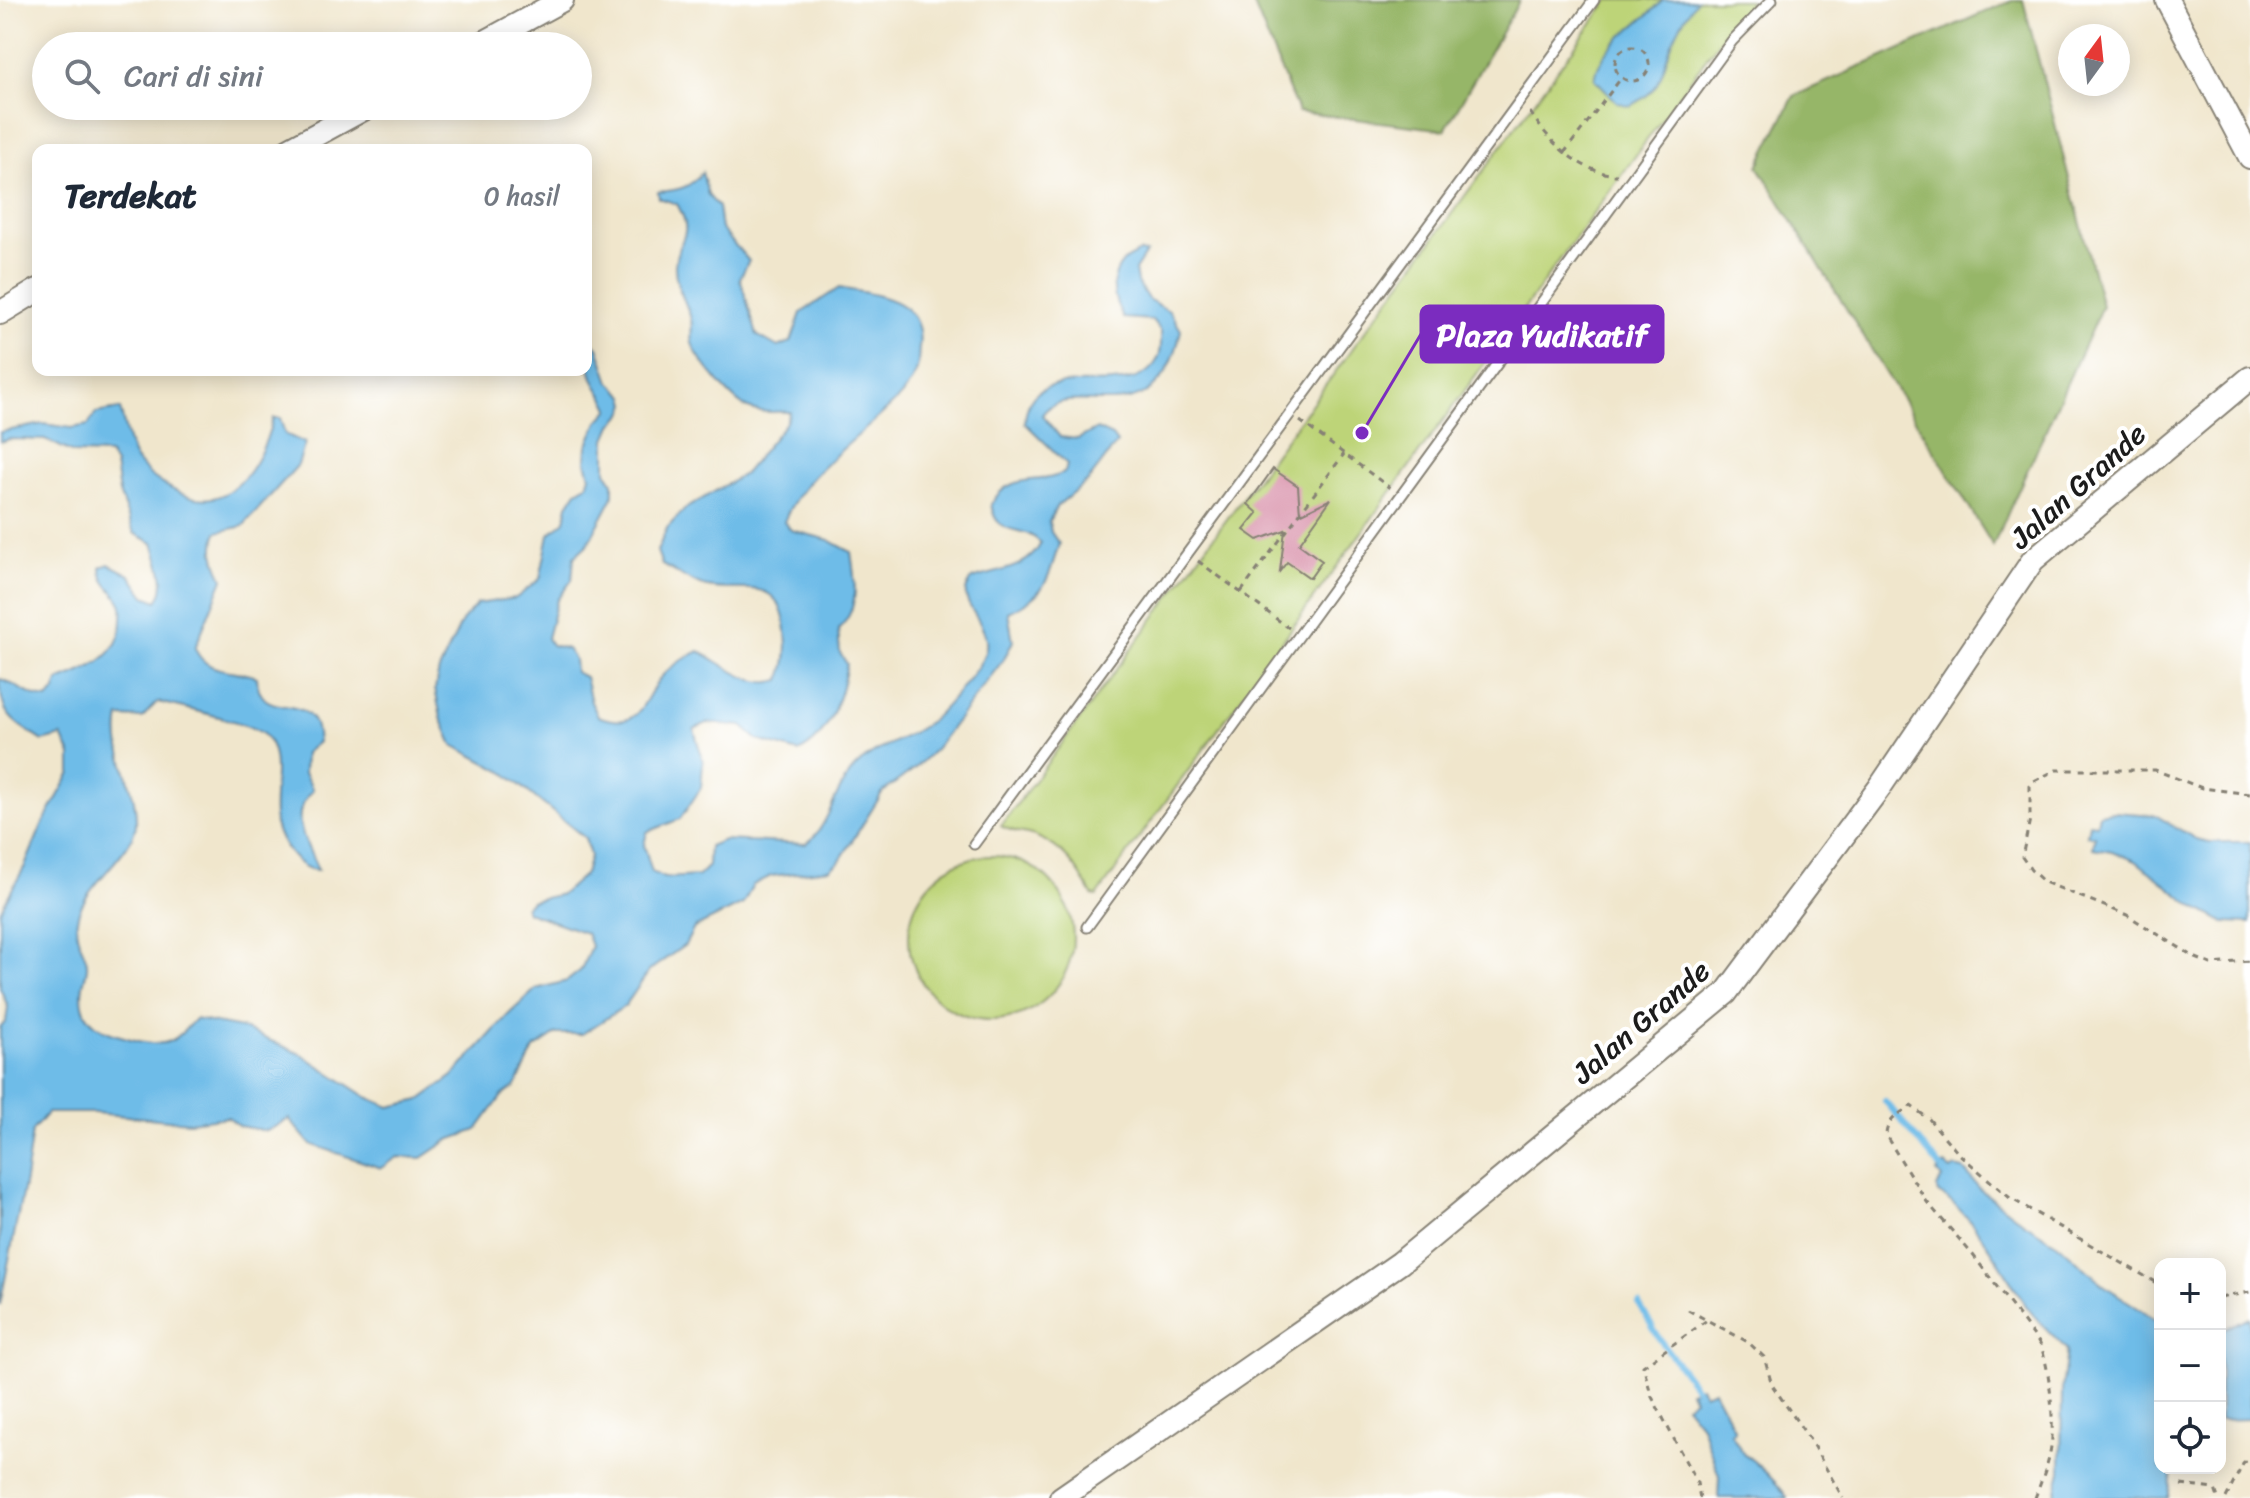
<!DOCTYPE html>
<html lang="id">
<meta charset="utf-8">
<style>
body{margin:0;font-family:Sriracha,sans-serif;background:#f2f2f3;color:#1f2937}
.controls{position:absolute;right:24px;bottom:24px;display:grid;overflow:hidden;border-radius:16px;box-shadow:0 4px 20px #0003}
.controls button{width:72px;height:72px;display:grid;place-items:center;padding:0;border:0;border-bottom:2px solid #e0e1e3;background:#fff;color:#1f2937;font:40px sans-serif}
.compass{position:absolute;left:2058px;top:24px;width:72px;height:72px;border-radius:50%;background:#fff;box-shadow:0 4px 20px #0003;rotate:15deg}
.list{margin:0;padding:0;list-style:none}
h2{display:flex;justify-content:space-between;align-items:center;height:104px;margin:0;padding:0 32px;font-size:34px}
h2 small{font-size:26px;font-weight:400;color:#747a83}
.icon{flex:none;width:44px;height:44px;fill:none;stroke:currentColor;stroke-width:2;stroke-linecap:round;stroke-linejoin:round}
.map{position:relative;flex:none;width:2250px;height:1498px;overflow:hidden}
.search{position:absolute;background:#fff;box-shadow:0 4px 20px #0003;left:32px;top:32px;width:560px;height:88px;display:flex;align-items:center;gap:20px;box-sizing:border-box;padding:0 28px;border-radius:44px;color:#747a83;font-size:30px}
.panel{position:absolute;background:#fff;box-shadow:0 4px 20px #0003;left:32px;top:144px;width:560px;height:232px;border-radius:16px}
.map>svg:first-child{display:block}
.green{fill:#bdd478;stroke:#6c784a;stroke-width:2}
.forest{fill:#96b668;stroke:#596942;stroke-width:2}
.water{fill:#6ebce8;stroke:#456c82;stroke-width:2}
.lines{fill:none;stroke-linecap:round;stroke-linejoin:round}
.stream{stroke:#6ebce8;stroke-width:6}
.building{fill:#da95ad}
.service-casing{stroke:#868174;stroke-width:13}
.tertiary-casing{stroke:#868174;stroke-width:26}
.path{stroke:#868174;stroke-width:3;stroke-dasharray:6 6;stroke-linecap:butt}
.service{stroke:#fff;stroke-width:9}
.tertiary{stroke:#fff;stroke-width:22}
.labels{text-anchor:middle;stroke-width:8;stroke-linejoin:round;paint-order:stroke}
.street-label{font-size:30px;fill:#1c1c1c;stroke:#fff}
.leader{fill:none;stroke:#7b2cbf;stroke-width:3}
.callout-dot{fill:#7b2cbf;stroke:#fff;stroke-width:3}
.callout{fill:#7b2cbf;stroke:#7b2cbf;stroke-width:3}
.callout-label{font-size:32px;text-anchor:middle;font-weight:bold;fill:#fff}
</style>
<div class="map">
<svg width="2250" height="1498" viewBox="0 0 2250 1498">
<rect width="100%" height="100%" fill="#fff"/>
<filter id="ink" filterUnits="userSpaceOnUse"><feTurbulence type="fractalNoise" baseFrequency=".0125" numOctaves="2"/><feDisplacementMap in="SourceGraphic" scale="16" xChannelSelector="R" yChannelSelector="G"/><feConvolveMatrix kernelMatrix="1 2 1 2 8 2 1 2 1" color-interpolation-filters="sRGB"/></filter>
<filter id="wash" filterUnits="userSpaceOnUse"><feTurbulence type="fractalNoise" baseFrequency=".006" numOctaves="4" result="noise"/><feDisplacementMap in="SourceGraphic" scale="32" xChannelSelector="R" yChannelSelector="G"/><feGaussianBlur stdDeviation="1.8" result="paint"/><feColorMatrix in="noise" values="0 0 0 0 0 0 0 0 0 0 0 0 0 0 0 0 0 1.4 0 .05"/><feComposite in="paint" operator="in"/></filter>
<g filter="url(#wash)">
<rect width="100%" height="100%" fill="#f0e6cc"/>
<!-- green -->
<path class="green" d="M 1609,0 L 1750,0 L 1747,12 L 1719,41 L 1097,896 L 1092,895 C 1079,870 1064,848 1037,837 C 1024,832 1014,833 1001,826 Z
M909 938a82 82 0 1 1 164 0a82 82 0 1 1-164 0Z"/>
<!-- forest -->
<path class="forest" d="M 1252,0 L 1520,0 L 1445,130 L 1298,112 Z
M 2012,0 L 2023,0 L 2102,306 L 1993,546 L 1758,166 L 1794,96 Z"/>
<!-- water -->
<path class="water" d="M 1663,0 L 1697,0 C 1688,12 1680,25 1674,39 C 1660,70 1666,90 1629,106 L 1617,102 L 1595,79 C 1601,41 1640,27 1663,0 Z
M 702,172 L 708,195 L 718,207 L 721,229 L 749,261 L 740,278 L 757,335 L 778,347 L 791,342 L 801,313 L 839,288 C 876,295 926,298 919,348 C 918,355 919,365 916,372 C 909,390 895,402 882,414 C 850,444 798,481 784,522 L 791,530 L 829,540 L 851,552 C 855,580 861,609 838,629 L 840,653 L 847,664 C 841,696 830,738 798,752 L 758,740 L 742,726 L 707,723 L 694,729 L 703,762 L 701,788 L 680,819 L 647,832 L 644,845 L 652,872 L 664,878 L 698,876 L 708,866 L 709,846 L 724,840 L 806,844 C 829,827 832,795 851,772 C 870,748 904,741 928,723 C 941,714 976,672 983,658 C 997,630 962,608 966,590 C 967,586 970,583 972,579 C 997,571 1029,569 1041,543 C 1021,522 997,540 991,504 C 1012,469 1041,487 1065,472 L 1067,464 L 1025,423 C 1027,348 1136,413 1159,356 C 1162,349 1161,338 1161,331 L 1152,320 L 1123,318 C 1114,301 1108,279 1123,262 C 1126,258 1135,255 1140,252 L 1146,253 L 1135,270 L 1137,282 L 1148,299 L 1169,311 L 1181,330 C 1158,448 1068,373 1042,415 L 1060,437 L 1078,439 L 1097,429 L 1112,436 L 1117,443 L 1088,481 L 1057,506 L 1049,521 L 1051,532 L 1059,544 C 1047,582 1046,595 1008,612 L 1013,641 L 1004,659 L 935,749 L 914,769 L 883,792 L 839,862 L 829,869 L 771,876 L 753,885 L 743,904 L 694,928 L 685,945 L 650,970 L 625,1006 L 582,1034 L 556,1034 L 534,1049 L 516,1086 L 502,1096 L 477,1130 L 449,1140 L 422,1158 L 398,1157 L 381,1168 L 310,1144 L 289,1119 L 267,1131 L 239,1126 L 228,1117 L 189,1122 L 95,1113 L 47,1113 L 32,1131 L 25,1180 L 0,1305 L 0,1028 L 6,1021 L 8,1007 L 0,988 L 0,911 L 25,866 L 42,825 L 71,773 L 71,755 L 62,736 L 43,741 C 13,721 0,717 0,679 C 16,684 31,698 48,699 L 55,691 L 58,681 C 88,670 122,657 122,619 C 122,614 123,610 122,606 C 117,591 100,584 101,567 L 109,564 L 130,575 L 145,596 L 157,601 C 170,586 158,560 153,543 L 134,533 L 119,493 L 115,464 L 109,454 L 73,453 L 47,440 L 10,439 L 0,442 L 0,432 L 43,424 L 72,428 L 88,425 L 96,413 L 120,409 C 125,425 128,450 138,462 C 146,473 160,483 172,489 C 228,521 260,467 273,418 L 280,418 L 285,434 L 305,443 L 298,465 L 243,526 L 217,532 C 210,550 216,562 223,579 L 195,648 C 205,675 234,668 257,677 C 258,720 299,694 314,722 C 317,727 317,736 318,742 L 305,753 L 304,773 L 313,790 C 286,816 306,840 318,870 C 298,871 279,842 275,824 C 269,800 285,753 263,734 C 247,721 179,707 157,702 L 142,718 L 120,717 C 112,753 138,788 136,824 C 134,852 86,884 78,915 C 71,940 89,952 87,967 C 87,973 84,979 83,985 C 76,1026 107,1033 139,1041 C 169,1048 175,1041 195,1019 L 241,1028 L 301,1054 L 367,1097 L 390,1107 L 420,1100 L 453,1076 L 508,1015 L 536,989 L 567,981 L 581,970 L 591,946 L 586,933 L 527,912 L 525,907 L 531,901 L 562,894 L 585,874 L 590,856 L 585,838 L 505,773 L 453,745 L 441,718 L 435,689 L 439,670 L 462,621 L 477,604 L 516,598 L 540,579 L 549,534 L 565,521 L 568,505 L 577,491 L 587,485 L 590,476 L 586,462 L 587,446 L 598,422 L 610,409 C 607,400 602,395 597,386 C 590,376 587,353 591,341 L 598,347 L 610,382 L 625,396 L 627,404 L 623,414 L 612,425 L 606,439 L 606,471 L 613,483 L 613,497 L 588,544 L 574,557 L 572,580 L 557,600 L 547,638 L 551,645 L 567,649 L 574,659 L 575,672 L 585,677 L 591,702 L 598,716 C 642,733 641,700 663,675 C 673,664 686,658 699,651 C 724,664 752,690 780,680 C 788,663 788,642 785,624 C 777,575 743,594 707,587 C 692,584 676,571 662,565 L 657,551 L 667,528 L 685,509 L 744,474 L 785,424 L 790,412 C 776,411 761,414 748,408 C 733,402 697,359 692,343 C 690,336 693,327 691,319 C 686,301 675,286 675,267 C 675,238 697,239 677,204 L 659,198 L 658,192 C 677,190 690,189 702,172 Z
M 2113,812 L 2155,815 L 2196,839 L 2210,842 L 2250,842 L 2250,923 L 2223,922 L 2193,906 L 2136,861 L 2112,851 L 2093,848 L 2095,836 L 2087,835 L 2089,823 L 2097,824 L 2099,814 Z
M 1945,1165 L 1951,1170 L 1955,1167 L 1963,1169 L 1981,1190 L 2023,1222 L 2058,1244 L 2105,1286 L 2160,1323 L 2160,1468 L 2173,1468 L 2168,1498 L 2054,1498 L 2061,1471 L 2062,1390 L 2067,1350 C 2054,1335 2036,1321 2025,1304 C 2003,1270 1974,1213 1938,1193 L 1937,1187 L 1942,1178 L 1937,1172 Z
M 2250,1317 L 2250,1419 L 2220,1420 L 2220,1331 Z
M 1700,1386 L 1704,1394 L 1714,1390 L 1735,1430 L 1731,1433 L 1744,1455 C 1753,1458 1783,1489 1787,1498 L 1718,1498 L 1719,1476 L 1701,1425 L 1685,1405 L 1694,1399 L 1690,1391 Z"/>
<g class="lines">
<!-- stream -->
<path class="stream" d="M 1885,1101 L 1941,1168
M 1639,1304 L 1660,1340 L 1696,1388"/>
</g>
<g id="blocks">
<!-- building -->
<path class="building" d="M 1273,469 L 1298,486 L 1300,514 L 1331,499 L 1299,544 L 1322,561 L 1310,578 L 1287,562 L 1280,571 L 1285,530 L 1258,540 L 1244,530 L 1258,513 L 1248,504 Z"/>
</g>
</g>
<g filter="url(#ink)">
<use href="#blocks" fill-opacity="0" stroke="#868174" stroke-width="2"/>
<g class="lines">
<defs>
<path id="service" d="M 974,844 L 1594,0
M 1087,927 L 1732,41 L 1772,0"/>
<path id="tertiary" d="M 2167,0 L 2250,157
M 478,46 L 562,0
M 288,150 L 369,106
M 0,313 L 38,290
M 1061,1498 L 1400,1263 L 1726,993 L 1880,787 L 2033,560 L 2250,378"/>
</defs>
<!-- service casing -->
<use href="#service" class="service-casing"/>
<!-- tertiary casing -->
<use href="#tertiary" class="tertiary-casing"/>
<!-- path -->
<path class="path" d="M1615 64a17 17 0 1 1 34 0a17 17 0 1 1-34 0Z
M 1530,112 C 1550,143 1579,172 1617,175
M 1564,153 L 1622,77
M 1300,421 L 1390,488
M 1198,561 L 1289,628
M 1241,592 L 1344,454
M 2250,794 L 2202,788 L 2155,770 L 2056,770 L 2034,781 L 2030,786 L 2030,819 L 2022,857 L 2031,870 L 2044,882 L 2127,915 L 2196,958 L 2211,964 L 2250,961
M 2220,1298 L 2250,1292
M 1688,1310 L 1748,1342 L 1764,1357 L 1772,1385 L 1810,1440 L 1843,1498
M 2181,1485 L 2215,1489 L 2218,1498
M 1700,1498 L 1697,1483 L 1652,1397 L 1643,1366 L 1707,1320
M 2035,1498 C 2042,1479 2051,1458 2052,1437 C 2053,1410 2050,1369 2040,1344 L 1973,1255 L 1927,1202 L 1886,1136 C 1886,1120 1899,1114 1911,1106 L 1929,1119 L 1958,1153 L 2010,1198 L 2160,1285
M 2226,1498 L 2243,1464 L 2250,1458"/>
<!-- service -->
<use href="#service" class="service"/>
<!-- tertiary -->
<use href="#tertiary" class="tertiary"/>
</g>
</g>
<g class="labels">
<!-- street labels -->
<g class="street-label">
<text transform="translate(2078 486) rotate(-42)" y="10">Jalan Grande</text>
<text transform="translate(1641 1022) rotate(-41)" y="10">Jalan Grande</text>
</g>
</g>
<!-- callouts -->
<path class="leader" d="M1362 433L1421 334"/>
<circle class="callout-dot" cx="1362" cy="433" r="8"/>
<rect class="callout" x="1421" y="306" width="242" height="56" rx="8"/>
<g class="callout-label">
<text x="1542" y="346">Plaza Yudikatif</text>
</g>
</svg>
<div class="controls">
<button>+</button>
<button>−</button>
<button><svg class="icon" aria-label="locate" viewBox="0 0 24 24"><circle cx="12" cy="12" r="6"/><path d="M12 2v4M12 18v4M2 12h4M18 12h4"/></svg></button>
</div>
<svg class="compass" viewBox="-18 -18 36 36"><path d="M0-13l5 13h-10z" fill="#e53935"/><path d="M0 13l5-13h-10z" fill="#747a83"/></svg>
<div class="search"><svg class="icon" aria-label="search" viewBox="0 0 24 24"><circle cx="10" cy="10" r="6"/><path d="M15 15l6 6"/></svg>Cari di sini</div>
<section class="panel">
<h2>Terdekat<small>0 hasil</small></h2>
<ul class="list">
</ul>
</section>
</div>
